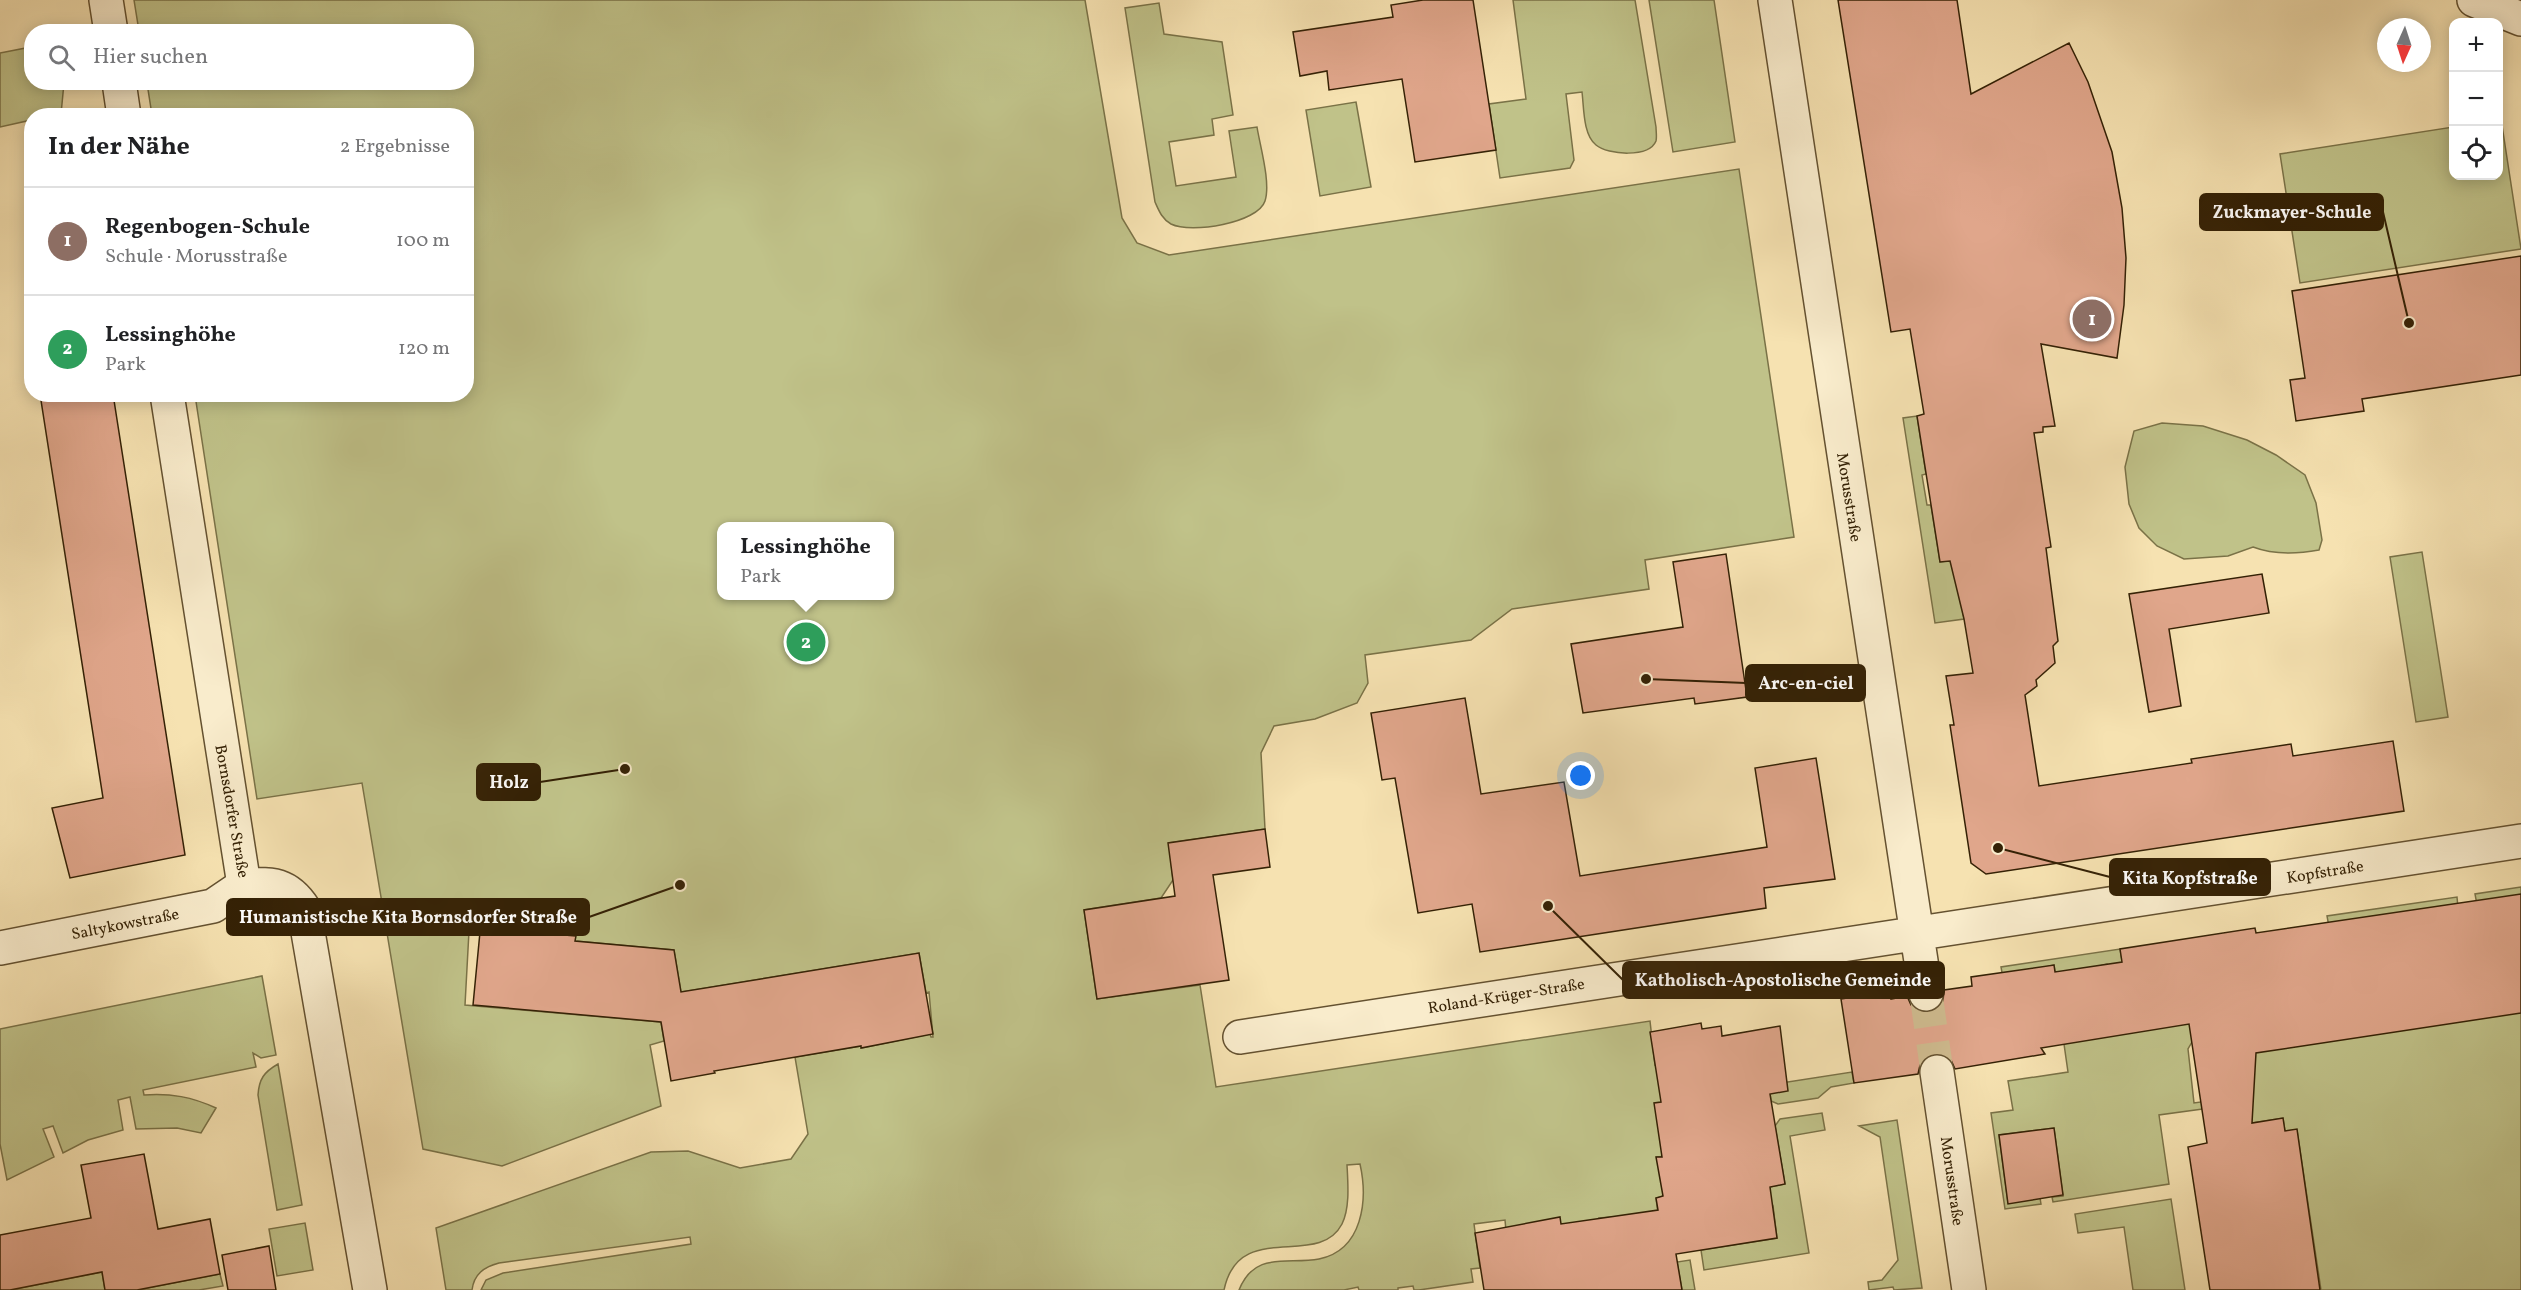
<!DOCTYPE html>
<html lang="de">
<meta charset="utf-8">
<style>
body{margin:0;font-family:Vollkorn,serif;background:#f2f2f2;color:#202124}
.controls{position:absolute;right:18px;top:18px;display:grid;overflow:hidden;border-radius:12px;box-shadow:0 3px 15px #0003}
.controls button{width:54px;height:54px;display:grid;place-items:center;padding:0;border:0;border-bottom:2px solid #e0e0e0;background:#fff;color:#202124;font:30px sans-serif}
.compass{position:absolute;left:2377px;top:18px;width:54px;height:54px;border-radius:50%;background:#fff;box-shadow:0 3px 15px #0003;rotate:183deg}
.you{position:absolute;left:1581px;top:776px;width:21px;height:21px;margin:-15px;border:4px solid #fff;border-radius:50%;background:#1a73e8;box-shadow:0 0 0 9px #1a73e833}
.badge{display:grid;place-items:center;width:39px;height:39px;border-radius:50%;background:#b45309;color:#fff;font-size:20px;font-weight:700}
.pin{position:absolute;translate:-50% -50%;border:3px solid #fff;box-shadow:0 2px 6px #0006}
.popup{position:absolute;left:717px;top:522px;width:177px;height:78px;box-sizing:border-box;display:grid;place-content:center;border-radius:12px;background:#fff;filter:drop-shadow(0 2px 4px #0005);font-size:20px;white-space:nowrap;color:#757577}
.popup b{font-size:22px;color:#202124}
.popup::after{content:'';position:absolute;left:50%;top:100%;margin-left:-12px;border:12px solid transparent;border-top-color:#fff}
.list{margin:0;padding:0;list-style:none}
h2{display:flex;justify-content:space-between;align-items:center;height:78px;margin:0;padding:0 24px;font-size:26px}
h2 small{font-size:20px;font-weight:400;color:#757577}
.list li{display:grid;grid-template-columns:39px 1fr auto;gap:18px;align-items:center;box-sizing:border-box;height:108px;padding:0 24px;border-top:2px solid #e0e0e0}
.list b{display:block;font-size:22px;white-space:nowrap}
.list p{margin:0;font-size:20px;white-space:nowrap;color:#757577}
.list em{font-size:20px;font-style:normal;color:#757577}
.icon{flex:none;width:33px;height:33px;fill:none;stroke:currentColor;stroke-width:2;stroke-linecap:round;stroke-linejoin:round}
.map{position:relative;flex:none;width:2521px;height:1290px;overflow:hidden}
.search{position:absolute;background:#fff;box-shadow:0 3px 15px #0003;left:24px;top:24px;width:450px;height:66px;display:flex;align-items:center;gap:15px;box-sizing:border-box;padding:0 21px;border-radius:24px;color:#757577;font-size:22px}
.panel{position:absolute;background:#fff;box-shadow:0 3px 15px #0003;left:24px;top:108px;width:450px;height:294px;border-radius:24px}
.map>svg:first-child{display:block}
.green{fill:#c0c289;stroke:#7a7247;stroke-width:1.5;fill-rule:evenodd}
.building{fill:#e0a68b;stroke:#342105;stroke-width:1.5}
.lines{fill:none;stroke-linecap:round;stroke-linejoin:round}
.street-tunnel{stroke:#cfbb8f;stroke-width:33;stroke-dasharray:33 16;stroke-linecap:butt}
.street-casing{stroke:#645130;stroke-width:36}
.street{stroke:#f9eccc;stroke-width:33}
.labels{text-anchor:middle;stroke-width:4.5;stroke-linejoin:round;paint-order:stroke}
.street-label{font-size:16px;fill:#342105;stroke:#f9eccc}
.leader{fill:none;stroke:#342105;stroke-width:2}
.callout-dot{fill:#342105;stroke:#f9eccc;stroke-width:2}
.callout{fill:#342105;stroke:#342105;stroke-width:2}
.callout-label{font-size:18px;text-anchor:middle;font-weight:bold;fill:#fff}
</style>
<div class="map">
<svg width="2521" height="1290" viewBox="0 0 2521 1290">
<rect width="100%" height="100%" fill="#f6e2b1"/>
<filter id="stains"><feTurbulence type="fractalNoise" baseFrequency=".00333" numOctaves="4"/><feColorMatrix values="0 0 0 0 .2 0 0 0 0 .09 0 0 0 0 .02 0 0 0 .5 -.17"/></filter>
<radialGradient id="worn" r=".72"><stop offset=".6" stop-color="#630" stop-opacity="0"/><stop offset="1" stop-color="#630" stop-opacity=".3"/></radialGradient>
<!-- green -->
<path class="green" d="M 134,0 L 1085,0 L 1122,218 L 1137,243 L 1169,255 L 1739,169 L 1794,537 L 1645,560 L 1649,589 L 1512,609 L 1471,640 L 1365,655 L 1368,683 L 1357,703 L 1315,719 L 1274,726 L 1261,753 L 1265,829 L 1169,843 L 1173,880 L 1161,898 L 1084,910 L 1097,999 L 1200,985 L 1216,1087 L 1650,1021 L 1655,1065 L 1660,1064 L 1668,1156 L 1657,1157 L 1668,1195 L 1656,1198 L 1658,1214 L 1599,1218 L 1600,1223 L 1506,1231 L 1505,1220 L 1474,1224 L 1480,1268 L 1471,1269 L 1473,1282 L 1419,1290 L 1414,1290 L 1413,1286 L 1398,1288 L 1398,1290 L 1359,1290 L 1358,1287 L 1344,1290 L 1239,1290 C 1255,1250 1288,1265 1319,1259 C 1363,1250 1368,1200 1360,1164 L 1347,1165 C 1348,1184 1350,1208 1342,1224 C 1318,1270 1239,1218 1224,1290 L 481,1290 L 486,1280 L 503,1273 L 691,1244 L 690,1237 L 499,1263 C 484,1267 474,1274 472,1290 L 446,1290 L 436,1228 L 651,1152 L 688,1151 L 740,1168 L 791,1159 L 808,1134 L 795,1057 L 861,1046 L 862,1048 L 930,1034 L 931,1037 L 933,1037 L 929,992 L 926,993 L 919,953 L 681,992 L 674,950 L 575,941 L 575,936 L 507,930 L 506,934 L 469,931 L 465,1005 L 661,1022 L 664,1041 L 650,1045 L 661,1106 L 502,1166 L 423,1149 L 362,783 L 257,799 L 195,395 L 466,394 L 466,116 L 152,115 L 147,83 L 466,82 L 466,32 L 139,31 ZM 722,526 L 890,526 L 890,596 L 722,596 Z
M 1513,0 L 1635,0 L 1656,127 C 1656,131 1657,137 1656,141 C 1649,158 1608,155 1596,145 C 1583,135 1584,108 1582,92 L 1566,94 L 1574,160 L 1570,168 L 1500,178 L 1489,104 L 1526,99 Z
M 1649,0 L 1714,0 L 1735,142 L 1673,152 Z
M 1159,3 L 1164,34 L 1222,42 L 1233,115 L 1212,119 L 1214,135 L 1169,142 L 1176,186 L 1236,177 L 1229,131 L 1257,127 C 1260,146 1271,183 1265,201 C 1258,223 1191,234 1171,224 C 1162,219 1159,211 1155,202 L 1125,8 Z
M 31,47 L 32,82 L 64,83 L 61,114 L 32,116 L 31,120 L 0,127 L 0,53 Z
M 1356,102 L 1371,187 L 1320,196 L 1306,110 Z
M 2501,119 L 2521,249 L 2300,283 L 2280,154 L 2453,127 L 2454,176 L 2498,176 L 2499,120 Z
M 1917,416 L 1926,474 L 1922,475 L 1927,505 L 1931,505 L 1940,562 L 1955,560 L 1964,619 L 1935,623 L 1903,418 Z
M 2162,423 L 2203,426 L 2247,440 L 2276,455 L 2305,475 L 2316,503 L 2322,540 L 2319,550 C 2297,554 2274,555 2253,547 L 2228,556 L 2184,559 L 2157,546 L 2139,528 L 2129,504 L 2125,467 L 2134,431 Z
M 2422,552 L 2448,717 L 2416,722 L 2390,557 Z
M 2521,887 L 2521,899 L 2477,905 L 2475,894 Z
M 2457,897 L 2458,908 L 2329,927 L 2327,916 Z
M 2120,949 L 2124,973 L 2107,964 L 2056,977 L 2054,965 L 2003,978 L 2001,967 Z
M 262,976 L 276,1055 L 261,1058 L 253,1053 L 256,1067 L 143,1090 L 144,1095 C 171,1093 192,1097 216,1108 L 201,1133 L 177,1128 L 136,1129 L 130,1097 L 118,1100 L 123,1130 L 88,1140 L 63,1153 L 53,1126 L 43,1129 L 54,1157 L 7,1180 L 0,1144 L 0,1029 Z
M 2521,980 L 2521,1290 L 2321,1290 L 2297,1130 L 2285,1131 L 2283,1118 L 2252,1123 L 2210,1108 L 2159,1115 L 2169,1184 L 2053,1202 L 2052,1197 L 2063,1196 L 2054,1128 L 1999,1135 L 2008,1203 L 2040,1198 L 2041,1204 L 2005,1209 L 1991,1113 L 2013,1110 L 2008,1081 L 2068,1072 L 2064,1044 L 2200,1004 L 2192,1042 L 2188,1049 L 2194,1103 L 2244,1096 L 2230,1000 Z
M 278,1064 L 302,1205 L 277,1210 L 258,1095 C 259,1079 264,1072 278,1064 Z
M 1852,1072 L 1854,1083 L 1831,1087 L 1818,1098 L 1778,1104 L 1771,1101 L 1769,1085 Z
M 1822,1113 L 1825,1130 L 1790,1136 L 1809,1253 L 1704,1270 L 1701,1250 L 1777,1238 L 1773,1206 L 1764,1188 L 1785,1184 L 1775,1126 L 1780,1119 Z
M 1897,1120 L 1922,1288 L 1894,1290 L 1893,1287 L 1869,1290 L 1868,1282 L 1882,1280 L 1898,1260 L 1880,1137 L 1859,1126 Z
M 2171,1199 L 2185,1290 L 2133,1290 L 2124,1227 L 2078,1233 L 2075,1214 Z
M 305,1223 L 313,1270 L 277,1276 L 269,1229 Z
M 1690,1260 L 1695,1290 L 1682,1290 L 1677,1262 Z
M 102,1272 L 105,1290 L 10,1290 Z
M 220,1274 L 223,1286 L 199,1290 L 137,1290 Z"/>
<!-- building -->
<path class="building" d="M 1423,0 L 1473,0 L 1496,150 L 1415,162 L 1402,79 L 1329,90 L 1327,71 L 1300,76 L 1293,32 L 1393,17 L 1391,5 Z
M 1838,0 L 1957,0 L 1971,94 L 2069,43 L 2088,82 L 2112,152 L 2122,208 L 2126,258 L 2124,305 L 2117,358 L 2041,344 L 2055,426 L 2043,427 L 2043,432 L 2034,433 L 2051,547 L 2046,548 L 2058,641 L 2053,646 L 2055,663 L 2036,680 L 2037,686 L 2025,695 L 2039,786 L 2192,763 L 2191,759 L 2291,744 L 2293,756 L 2393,741 L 2404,811 L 1986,874 L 1971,863 L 1950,725 L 1954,725 L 1946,676 L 1973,673 L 1964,619 L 1950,561 L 1940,562 L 1917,416 L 1924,414 L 1910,329 L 1891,332 Z
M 2521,256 L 2521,375 L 2362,399 L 2364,411 L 2296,421 L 2290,380 L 2305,378 L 2292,291 Z
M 40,394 L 113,394 L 185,855 L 70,878 L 52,808 L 103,798 Z
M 1726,554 L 1747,697 L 1695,704 L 1694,698 L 1583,713 L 1571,644 L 1683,627 L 1673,562 Z
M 2262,574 L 2269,613 L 2169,629 L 2181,706 L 2149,712 L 2129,594 Z
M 1465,698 L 1481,794 L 1564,782 L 1580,876 L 1767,847 L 1755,768 L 1816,758 L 1835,879 L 1764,888 L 1766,908 L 1480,952 L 1472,904 L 1418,913 L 1395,778 L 1382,780 L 1371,713 Z
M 1265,829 L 1270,867 L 1213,875 L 1229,980 L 1097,999 L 1084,910 L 1175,896 L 1168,843 Z
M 2521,894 L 2521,1013 L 2256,1053 L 2252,1123 L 2283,1118 L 2285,1131 L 2297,1129 L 2320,1290 L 2210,1290 L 2188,1147 L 2207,1143 L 2189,1024 L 2041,1048 L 2045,1054 L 1955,1069 L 1951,1060 L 1944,1055 L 1934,1054 L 1925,1058 L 1920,1065 L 1918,1074 L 1854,1083 L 1841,999 L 1890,991 L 1891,999 L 1907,996 L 1911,1005 L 1919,1011 L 1929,1012 L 1938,1008 L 1943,1001 L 1944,990 L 1972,986 L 1971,977 L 2054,965 L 2055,972 L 2122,962 L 2120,949 L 2255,928 L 2256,933 Z
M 506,930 L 576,936 L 575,941 L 674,950 L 681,992 L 919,953 L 933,1034 L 861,1048 L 861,1046 L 714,1071 L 715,1073 L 671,1081 L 661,1022 L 473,1005 L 480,932 L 506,934 Z
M 1701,1023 L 1702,1029 L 1721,1026 L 1722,1036 L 1780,1026 L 1788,1091 L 1770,1094 L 1785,1184 L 1770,1187 L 1777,1238 L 1676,1254 L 1682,1290 L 1484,1290 L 1475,1233 L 1560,1217 L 1561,1224 L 1658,1210 L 1656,1198 L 1663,1196 L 1656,1157 L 1662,1157 L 1654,1103 L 1661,1102 L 1650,1032 Z
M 2054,1128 L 2063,1195 L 2008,1204 L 1999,1135 Z
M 144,1154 L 158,1229 L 210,1219 L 220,1274 L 137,1290 L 105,1290 L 102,1272 L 10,1290 L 0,1290 L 0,1235 L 91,1218 L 81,1165 Z
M 269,1246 L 276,1290 L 228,1290 L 222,1255 Z"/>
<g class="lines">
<!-- street-tunnel -->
<path class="street-tunnel" d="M 1926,994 L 1937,1072"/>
<defs>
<path id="street" d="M 106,0 L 111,32
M 1775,0 L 1926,994
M 2474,0 L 2521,19
M 119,82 L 124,116
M 167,394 L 244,885
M 244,885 C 272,883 288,884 304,909 L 370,1290
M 0,948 L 213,906 L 244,885
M 1240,1037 L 2521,841
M 1937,1072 L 1969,1290"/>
</defs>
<!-- street casing -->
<use href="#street" class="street-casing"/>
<!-- street -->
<use href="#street" class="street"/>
</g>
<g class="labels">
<!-- street labels -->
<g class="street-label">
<text transform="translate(1850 497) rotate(81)" y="6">Morusstraße</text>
<text transform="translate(233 811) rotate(80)" y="6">Bornsdorfer Straße</text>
<text transform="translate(2325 871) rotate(-9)" y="6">Kopfstraße</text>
<text transform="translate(125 923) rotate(-11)" y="6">Saltykowstraße</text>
<text transform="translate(1506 995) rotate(-9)" y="6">Roland-Krüger-Straße</text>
<text transform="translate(1953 1181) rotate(82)" y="6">Morusstraße</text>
</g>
</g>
<!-- callouts -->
<path class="leader" d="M2409 323L2383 212M1646 679L1746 683M625 769L540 782M1998 848L2110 877M680 885L589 917M1548 906L1623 980"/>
<g class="callout-dot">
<circle cx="2409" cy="323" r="6"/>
<circle cx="1646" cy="679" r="6"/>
<circle cx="625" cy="769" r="6"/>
<circle cx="1998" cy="848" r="6"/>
<circle cx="680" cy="885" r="6"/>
<circle cx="1548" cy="906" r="6"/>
</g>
<g class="callout">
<rect x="2200" y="194" width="183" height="36" rx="6"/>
<rect x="1746" y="665" width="119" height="36" rx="6"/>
<rect x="477" y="764" width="63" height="36" rx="6"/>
<rect x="2110" y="859" width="160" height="36" rx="6"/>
<rect x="227" y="899" width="362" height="36" rx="6"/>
<rect x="1623" y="962" width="321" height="36" rx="6"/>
</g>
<g class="callout-label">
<text x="2292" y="218">Zuckmayer-Schule</text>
<text x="1806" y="689">Arc-en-ciel</text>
<text x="509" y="788">Holz</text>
<text x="2190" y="884">Kita Kopfstraße</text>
<text x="408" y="923">Humanistische Kita Bornsdorfer Straße</text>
<text x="1783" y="986">Katholisch-Apostolische Gemeinde</text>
</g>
<rect width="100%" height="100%" filter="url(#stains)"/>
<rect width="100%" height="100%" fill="url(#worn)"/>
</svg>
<div class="controls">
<button>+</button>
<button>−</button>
<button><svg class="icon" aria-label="locate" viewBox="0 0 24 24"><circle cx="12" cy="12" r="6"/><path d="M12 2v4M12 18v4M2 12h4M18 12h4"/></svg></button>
</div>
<svg class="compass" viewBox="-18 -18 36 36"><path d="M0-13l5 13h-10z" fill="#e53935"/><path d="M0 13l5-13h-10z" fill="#757577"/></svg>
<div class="you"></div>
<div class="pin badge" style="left:2092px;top:319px;background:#8d6e63">1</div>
<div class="pin badge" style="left:806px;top:642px;background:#2e9e5b">2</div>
<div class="popup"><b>Lessinghöhe</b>Park</div>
<div class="search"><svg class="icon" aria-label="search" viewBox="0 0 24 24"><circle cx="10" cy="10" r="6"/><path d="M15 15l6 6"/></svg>Hier suchen</div>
<section class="panel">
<h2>In der Nähe<small>2 Ergebnisse</small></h2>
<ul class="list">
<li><span class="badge" style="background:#8d6e63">1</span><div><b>Regenbogen-Schule</b><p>Schule · Morusstraße</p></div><em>100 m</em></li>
<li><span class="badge" style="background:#2e9e5b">2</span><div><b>Lessinghöhe</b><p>Park</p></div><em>120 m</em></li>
</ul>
</section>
</div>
